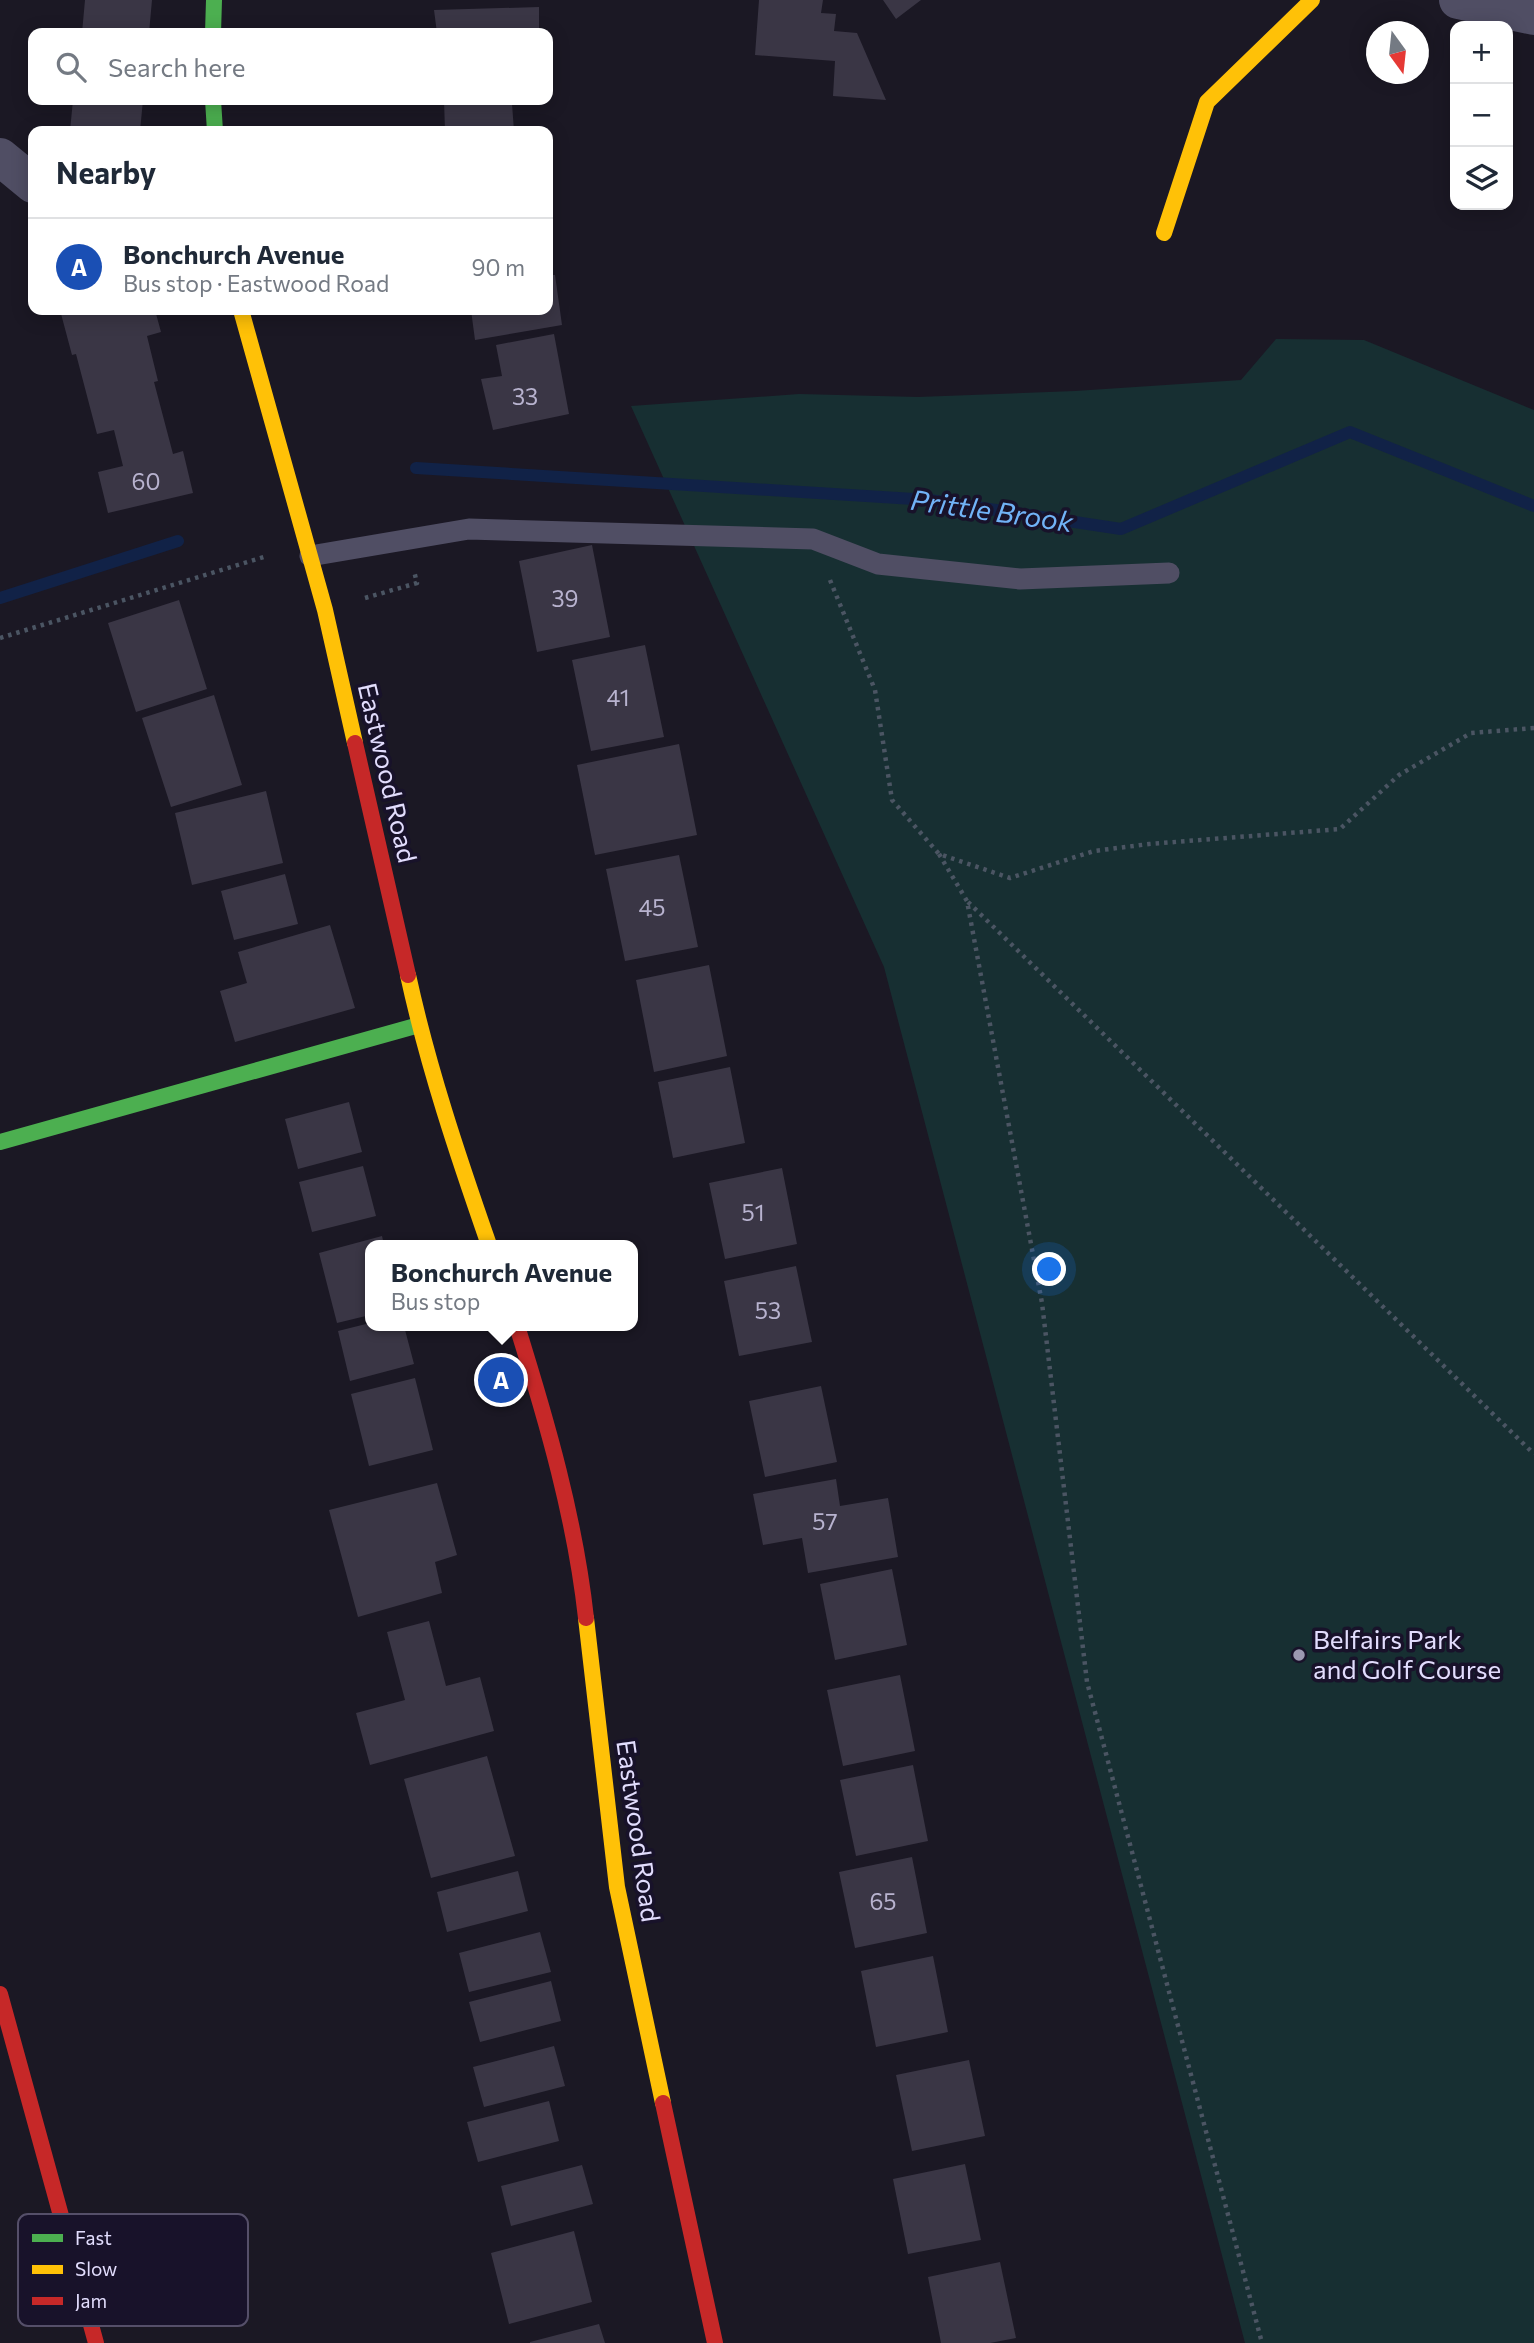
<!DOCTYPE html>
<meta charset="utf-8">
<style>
body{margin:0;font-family:Commissioner,sans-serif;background:#f2f2f3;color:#1f2937}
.controls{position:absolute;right:21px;top:21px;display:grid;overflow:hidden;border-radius:14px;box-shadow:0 4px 18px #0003}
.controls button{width:63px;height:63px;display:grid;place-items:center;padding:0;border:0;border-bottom:2px solid #e0e1e3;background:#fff;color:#1f2937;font:35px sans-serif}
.compass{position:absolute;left:1366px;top:21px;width:63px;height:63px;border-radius:50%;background:#fff;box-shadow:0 4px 18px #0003;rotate:165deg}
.you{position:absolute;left:1050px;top:1270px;width:24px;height:24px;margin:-18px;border:5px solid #fff;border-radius:50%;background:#1a73e8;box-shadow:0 0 0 10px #1a73e833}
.badge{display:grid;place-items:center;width:46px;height:46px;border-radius:50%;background:#0b8043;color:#fff;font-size:23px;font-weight:700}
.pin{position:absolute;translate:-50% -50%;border:4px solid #fff;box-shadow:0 2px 7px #0006}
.popup{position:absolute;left:365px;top:1240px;width:273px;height:91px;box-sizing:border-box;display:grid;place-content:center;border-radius:14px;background:#fff;filter:drop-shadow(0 2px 5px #0005);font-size:23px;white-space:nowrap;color:#747a83}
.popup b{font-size:26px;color:#1f2937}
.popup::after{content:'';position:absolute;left:50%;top:100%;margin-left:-14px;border:14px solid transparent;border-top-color:#fff}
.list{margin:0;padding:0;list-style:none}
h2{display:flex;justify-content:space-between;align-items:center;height:91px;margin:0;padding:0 28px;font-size:30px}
h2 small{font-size:23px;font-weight:400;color:#747a83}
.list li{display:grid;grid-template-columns:46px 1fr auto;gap:21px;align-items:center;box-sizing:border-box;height:98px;padding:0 28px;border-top:2px solid #e0e1e3}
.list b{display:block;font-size:26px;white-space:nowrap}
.list p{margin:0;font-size:23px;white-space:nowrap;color:#747a83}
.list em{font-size:23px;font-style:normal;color:#747a83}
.icon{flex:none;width:38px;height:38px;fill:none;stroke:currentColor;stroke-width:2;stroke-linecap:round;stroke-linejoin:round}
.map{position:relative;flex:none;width:1534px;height:2343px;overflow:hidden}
.search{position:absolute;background:#fff;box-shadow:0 4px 18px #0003;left:28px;top:28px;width:525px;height:77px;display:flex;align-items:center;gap:18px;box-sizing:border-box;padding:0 24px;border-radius:14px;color:#747a83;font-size:26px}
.panel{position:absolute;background:#fff;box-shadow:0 4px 18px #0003;left:28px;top:126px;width:525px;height:189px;border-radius:14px}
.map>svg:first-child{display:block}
.green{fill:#172f32}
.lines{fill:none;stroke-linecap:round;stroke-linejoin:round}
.stream{stroke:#112247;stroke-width:12}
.building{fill:#3a3645}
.path{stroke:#4b5563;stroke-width:4.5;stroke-dasharray:3.5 5;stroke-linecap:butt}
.lane{stroke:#504e64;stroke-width:21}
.street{stroke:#504e64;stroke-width:38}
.fast{stroke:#4caf50;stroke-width:16}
.slow{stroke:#ffc107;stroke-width:16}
.jam{stroke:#c62828;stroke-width:16}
.poi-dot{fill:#9c98b1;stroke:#18122a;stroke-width:2.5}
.labels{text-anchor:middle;stroke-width:7;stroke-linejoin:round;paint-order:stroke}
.number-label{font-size:23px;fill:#b8b3cf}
.street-label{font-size:26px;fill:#e2ddfd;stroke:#18122a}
.poi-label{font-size:26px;fill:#e2ddfd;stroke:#18122a;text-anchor:start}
.water-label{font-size:28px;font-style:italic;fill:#71b3f7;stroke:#18122a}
.key{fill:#18122a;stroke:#554f69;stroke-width:2}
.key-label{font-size:19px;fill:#e2ddfd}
</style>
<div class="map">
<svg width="1534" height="2343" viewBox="0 0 1534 2343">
<rect width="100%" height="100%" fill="#1b1824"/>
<!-- green -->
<path class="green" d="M 1276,339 L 1364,340 L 1534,410 L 1534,2343 L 1245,2343 L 884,967 L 631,406 L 799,394 L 918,397 L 1075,391 L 1241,380 Z"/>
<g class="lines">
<!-- stream -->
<path class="stream" d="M 416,468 L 930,500 L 1121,529 L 1350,432 L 1534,506
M 0,598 L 178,541"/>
</g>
<!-- building -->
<path class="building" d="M 85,0 L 152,0 L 149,33 L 82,33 Z
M 759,0 L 823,0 L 821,13 L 836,14 L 834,31 L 857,33 L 886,100 L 833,96 L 835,61 L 755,55 Z
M 883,0 L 921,0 L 896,19 Z
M 539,7 L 539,33 L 437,33 L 434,10 Z
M 73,100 L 143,100 L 140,131 L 70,131 Z
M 444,100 L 479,100 L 479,103 L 512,104 L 514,131 L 445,131 Z
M 548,275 L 555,275 L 562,325 L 475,340 L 471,310 L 548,310 Z
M 60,310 L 155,310 L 161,332 L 147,336 L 158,381 L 154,382 L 173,454 L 183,451 L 193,493 L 108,513 L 98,472 L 123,466 L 114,430 L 97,434 L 76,354 L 72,355 Z
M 554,334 L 569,414 L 493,430 L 481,379 L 502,376 L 496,345 Z
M 592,545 L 610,637 L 537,652 L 519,561 Z
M 179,600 L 207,689 L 136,712 L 108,623 Z
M 645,645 L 664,737 L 591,751 L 572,660 Z
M 214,695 L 242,785 L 171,807 L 142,718 Z
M 679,744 L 697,835 L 595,855 L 577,765 Z
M 266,791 L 283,863 L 192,885 L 175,813 Z
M 679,855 L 698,947 L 625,961 L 606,869 Z
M 285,874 L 298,924 L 234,940 L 221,891 Z
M 330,925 L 355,1008 L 235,1042 L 220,991 L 247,983 L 238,952 Z
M 709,965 L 727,1056 L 654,1072 L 636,980 Z
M 730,1067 L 745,1143 L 673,1158 L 658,1082 Z
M 349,1102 L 362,1152 L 298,1169 L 285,1119 Z
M 363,1166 L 376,1216 L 312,1232 L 299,1182 Z
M 782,1168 L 797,1244 L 725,1259 L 709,1183 Z
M 382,1236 L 384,1245 L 370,1245 L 370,1315 L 337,1323 L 319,1253 Z
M 796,1266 L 812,1342 L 739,1356 L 724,1281 Z
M 370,1323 L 370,1326 L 404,1326 L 414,1364 L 350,1381 L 338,1331 Z
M 415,1378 L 433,1450 L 369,1466 L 351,1394 Z
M 821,1386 L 837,1462 L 765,1477 L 749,1401 Z
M 836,1479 L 840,1506 L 888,1498 L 898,1557 L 808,1573 L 802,1538 L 763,1545 L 753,1494 Z
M 437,1483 L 457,1555 L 435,1562 L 442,1593 L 358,1617 L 329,1510 Z
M 892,1569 L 907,1645 L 835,1660 L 820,1584 Z
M 429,1621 L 446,1686 L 480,1677 L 494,1731 L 370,1765 L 356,1713 L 405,1700 L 387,1632 Z
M 900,1675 L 915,1751 L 843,1766 L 827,1690 Z
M 487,1756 L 515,1856 L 431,1878 L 404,1779 Z
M 913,1765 L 928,1841 L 856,1856 L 840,1780 Z
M 912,1857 L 927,1933 L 855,1948 L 839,1872 Z
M 518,1871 L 528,1911 L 447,1932 L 437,1892 Z
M 540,1932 L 551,1972 L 469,1992 L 459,1953 Z
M 933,1956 L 948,2032 L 876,2047 L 861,1971 Z
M 551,1981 L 561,2021 L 480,2042 L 469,2002 Z
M 554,2046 L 565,2086 L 484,2107 L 473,2067 Z
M 969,2060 L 985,2136 L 912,2151 L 896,2075 Z
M 549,2101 L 559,2141 L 478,2162 L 467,2122 Z
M 965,2164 L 981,2240 L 908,2254 L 893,2179 Z
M 582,2165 L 593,2204 L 511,2226 L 501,2186 Z
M 574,2231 L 592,2302 L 509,2324 L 491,2253 Z
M 1000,2262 L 1016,2338 L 990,2343 L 941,2343 L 928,2277 Z
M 599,2324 L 605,2343 L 530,2343 L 530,2342 Z"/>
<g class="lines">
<!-- path -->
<path class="path" d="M 830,580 L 875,690 L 892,800 L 939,854 L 1010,878 L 1094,851 L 1149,844 L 1340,829 L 1399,775 L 1471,733 L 1534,728
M 365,598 L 417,583 L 414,571
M 0,638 L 267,556
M 939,854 L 967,901 L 1042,1303 L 1087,1682 L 1262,2343
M 968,902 L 1534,1454"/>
<!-- lane -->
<path class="lane" d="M 310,556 L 469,529 L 813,539 L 878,564 L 1020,579 L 1169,573"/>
<!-- street -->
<path class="street" d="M 1458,0 L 1534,16
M 0,157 L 33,184"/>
<!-- fast -->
<path class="fast" d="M 213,33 L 214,0
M 213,100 L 215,131
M 0,1142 L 419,1025"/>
<!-- slow -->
<path class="slow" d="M 1164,233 L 1207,102 L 1312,0
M 241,310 L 325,610 L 355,743
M 408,975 C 428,1067 458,1156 489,1245
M 586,1618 L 617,1887 L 663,2103"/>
<!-- jam -->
<path class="jam" d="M 355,743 L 408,975
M 517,1326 C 547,1422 575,1518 586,1618
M 0,1994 L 96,2343
M 663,2103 L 715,2343"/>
</g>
<!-- markers -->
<circle class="poi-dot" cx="1299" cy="1655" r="7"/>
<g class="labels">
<!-- number labels -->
<g class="number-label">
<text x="525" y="405">33</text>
<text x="146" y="490">60</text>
<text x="565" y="607">39</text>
<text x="618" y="706">41</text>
<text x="652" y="916">45</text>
<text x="753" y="1221">51</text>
<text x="768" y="1319">53</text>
<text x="825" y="1530">57</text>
<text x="883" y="1910">65</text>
</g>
<!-- street labels -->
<g class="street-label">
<text transform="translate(387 773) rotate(77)" y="9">Eastwood Road</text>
<text transform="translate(638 1831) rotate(82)" y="9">Eastwood Road</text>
</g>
<!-- poi labels -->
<g class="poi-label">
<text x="1313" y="1649">Belfairs Park<tspan x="1313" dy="30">and Golf Course</tspan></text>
</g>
<!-- water labels -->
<g class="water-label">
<text transform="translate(992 511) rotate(8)" y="10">Prittle Brook</text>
</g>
</g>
<!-- legend -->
<rect x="18" y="2214" width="230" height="112" rx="10" class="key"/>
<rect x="32" y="2234" width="31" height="8" fill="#4caf50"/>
<rect x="32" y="2265" width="31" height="9" fill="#ffc107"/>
<rect x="32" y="2297" width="31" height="8" fill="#c62828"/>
<g class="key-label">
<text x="75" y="2245">Fast</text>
<text x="75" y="2276">Slow</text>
<text x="75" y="2308">Jam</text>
</g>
</svg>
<div class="controls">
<button>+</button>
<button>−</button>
<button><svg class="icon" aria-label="layers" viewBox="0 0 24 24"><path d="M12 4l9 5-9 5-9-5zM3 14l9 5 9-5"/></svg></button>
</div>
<svg class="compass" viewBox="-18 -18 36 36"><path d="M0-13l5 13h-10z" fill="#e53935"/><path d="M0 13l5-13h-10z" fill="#747a83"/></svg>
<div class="you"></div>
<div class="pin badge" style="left:501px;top:1380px;background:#1a4fb4">A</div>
<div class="popup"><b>Bonchurch Avenue</b>Bus stop</div>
<div class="search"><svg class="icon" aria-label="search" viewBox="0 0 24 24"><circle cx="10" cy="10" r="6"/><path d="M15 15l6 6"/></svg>Search here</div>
<section class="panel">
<h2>Nearby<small></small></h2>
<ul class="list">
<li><span class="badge" style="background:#1a4fb4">A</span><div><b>Bonchurch Avenue</b><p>Bus stop · Eastwood Road</p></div><em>90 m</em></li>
</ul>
</section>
</div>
